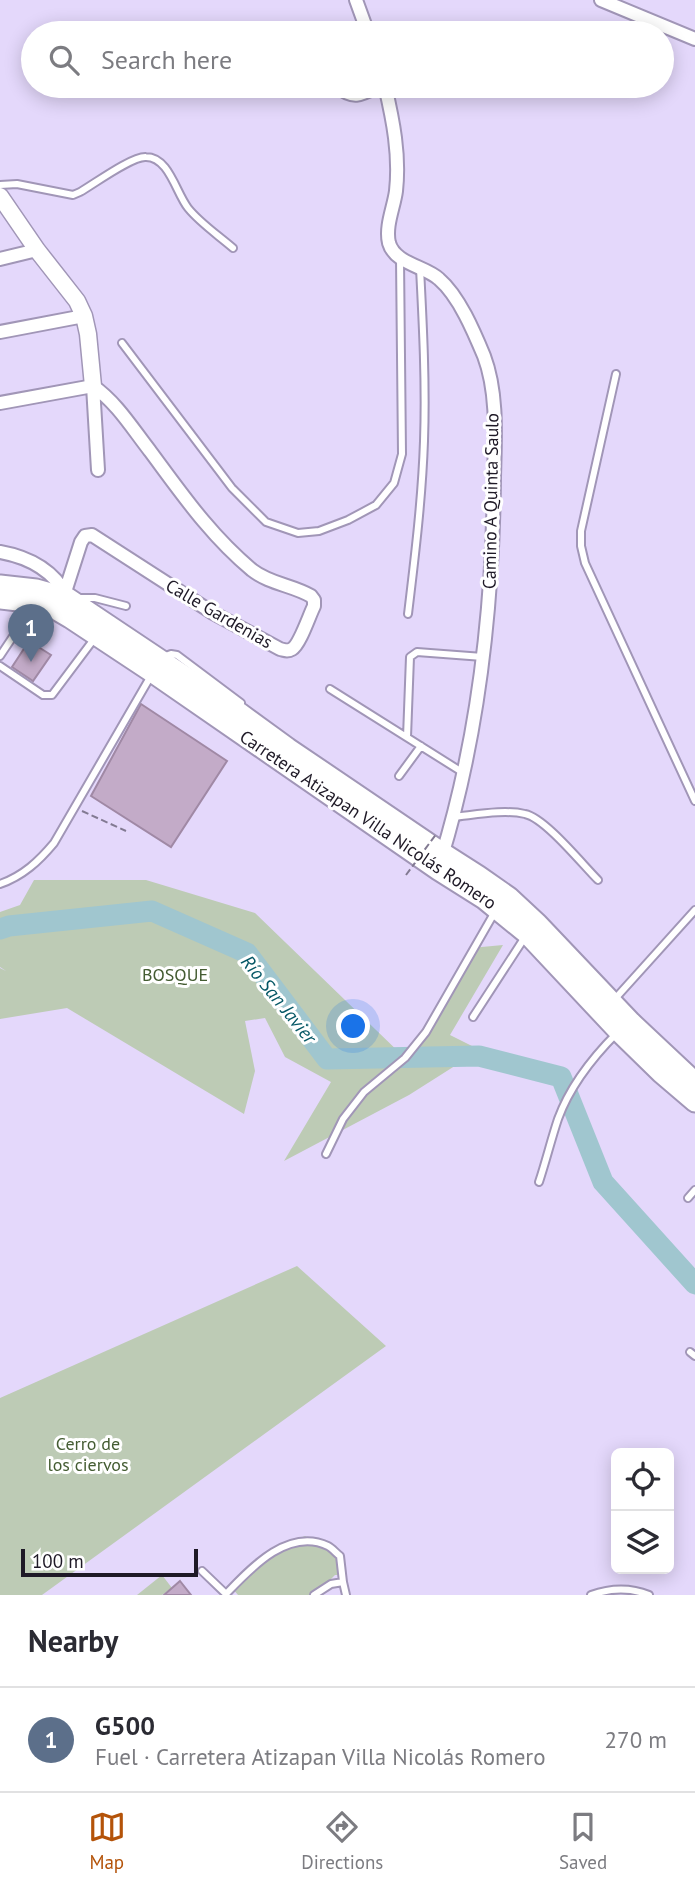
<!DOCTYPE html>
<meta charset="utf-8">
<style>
body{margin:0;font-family:"PT Sans",sans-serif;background:#f7f7f7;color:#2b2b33}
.controls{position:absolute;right:21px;bottom:21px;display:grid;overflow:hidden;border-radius:10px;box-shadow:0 4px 18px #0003}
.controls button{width:63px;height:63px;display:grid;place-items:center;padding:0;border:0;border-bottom:2px solid #e1e1e2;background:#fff;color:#2b2b33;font:35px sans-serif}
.scale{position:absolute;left:21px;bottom:18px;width:177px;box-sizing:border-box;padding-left:7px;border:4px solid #1e1926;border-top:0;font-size:19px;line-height:24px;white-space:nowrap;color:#1e1926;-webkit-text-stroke:5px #fff;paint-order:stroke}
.you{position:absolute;left:354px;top:1027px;width:24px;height:24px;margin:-18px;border:5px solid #fff;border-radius:50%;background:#1a73e8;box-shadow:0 0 0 10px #1a73e833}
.badge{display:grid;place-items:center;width:46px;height:46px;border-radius:50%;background:#b45309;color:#fff;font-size:23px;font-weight:700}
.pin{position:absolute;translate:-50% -58px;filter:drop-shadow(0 2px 4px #0008)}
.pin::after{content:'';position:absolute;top:37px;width:24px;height:21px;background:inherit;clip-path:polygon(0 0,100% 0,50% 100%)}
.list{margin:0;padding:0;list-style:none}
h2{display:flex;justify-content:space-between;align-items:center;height:91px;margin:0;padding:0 28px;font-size:30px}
h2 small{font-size:23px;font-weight:400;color:#7c7c81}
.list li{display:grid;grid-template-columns:46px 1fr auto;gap:21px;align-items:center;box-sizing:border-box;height:105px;padding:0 28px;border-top:2px solid #e1e1e2}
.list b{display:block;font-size:26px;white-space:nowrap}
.list p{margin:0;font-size:23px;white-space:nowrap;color:#7c7c81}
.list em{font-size:23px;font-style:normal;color:#7c7c81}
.icon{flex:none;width:38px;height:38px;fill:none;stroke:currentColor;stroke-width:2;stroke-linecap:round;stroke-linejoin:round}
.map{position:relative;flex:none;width:695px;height:1595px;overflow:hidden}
.search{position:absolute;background:#fff;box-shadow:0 4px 18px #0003;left:21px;right:21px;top:21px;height:77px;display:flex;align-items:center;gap:18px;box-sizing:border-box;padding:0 24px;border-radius:38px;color:#7c7c81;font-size:26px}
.sheet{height:196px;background:#fff}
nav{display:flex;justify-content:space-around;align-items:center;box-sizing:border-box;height:98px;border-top:2px solid #e1e1e2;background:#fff;font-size:19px;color:#7c7c81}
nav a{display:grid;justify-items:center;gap:4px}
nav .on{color:#b45309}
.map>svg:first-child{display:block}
.green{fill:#bdcbb5}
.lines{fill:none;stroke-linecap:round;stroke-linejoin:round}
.river{stroke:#a0c6cf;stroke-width:21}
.building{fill:#c3abc8;stroke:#a089a5;stroke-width:2}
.service-casing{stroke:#a196b7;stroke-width:10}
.minor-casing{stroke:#a196b7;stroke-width:16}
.tertiary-casing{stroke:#a196b7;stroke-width:19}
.primary-casing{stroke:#a196b7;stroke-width:23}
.path{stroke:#827a92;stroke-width:2;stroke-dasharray:7 3.5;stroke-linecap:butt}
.service{stroke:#fff;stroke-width:6}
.minor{stroke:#fff;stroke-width:12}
.tertiary{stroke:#fff;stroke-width:16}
.primary{stroke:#fff;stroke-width:19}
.path-bridge{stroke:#827a92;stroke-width:2;stroke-dasharray:7 3.5;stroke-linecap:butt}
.labels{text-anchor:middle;stroke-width:6;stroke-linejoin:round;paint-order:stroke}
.street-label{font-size:18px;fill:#1e1926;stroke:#fff}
.park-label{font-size:18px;fill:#445c32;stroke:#fff}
.water-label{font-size:19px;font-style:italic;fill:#055765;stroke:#fff}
</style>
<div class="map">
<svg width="695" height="1595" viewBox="0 0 695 1595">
<rect width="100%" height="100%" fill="#e4d8fb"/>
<!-- green -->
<path class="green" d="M 34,880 L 146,880 L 255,913 L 405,1058 L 471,948 L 503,945 L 450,1035 L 480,1050 L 409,1095 L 284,1161 L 331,1082 L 285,1057 L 265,1018 L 245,1021 L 255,1071 L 244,1114 L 67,1008 L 0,1019 L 0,968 L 6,971 L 0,967 L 0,912 L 20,905 Z
M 297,1266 L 386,1346 L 42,1595 L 0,1595 L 0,1398 Z
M 305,1536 L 336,1554 L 345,1575 L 335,1575 L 315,1595 L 238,1595 L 232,1588 L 292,1541 Z
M 162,1575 L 172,1588 L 162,1595 L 137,1595 Z"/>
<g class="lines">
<!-- river -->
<path class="river" d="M 0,929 L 9,926 L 152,911 L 247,953 L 327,1059 L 479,1056 L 561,1077 L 603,1182 L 695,1284"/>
</g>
<!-- building -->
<path class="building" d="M 29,641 L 51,655 L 33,681 L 12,667 Z
M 141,704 L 227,761 L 171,847 L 91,796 Z
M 180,1581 L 191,1595 L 164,1595 Z"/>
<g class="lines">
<defs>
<path id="service" d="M 0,185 L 17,184 L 73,195 L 80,192 C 94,184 132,156 146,157 C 169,157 176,193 188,208 C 200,223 218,235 233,248
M 122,343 L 232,488 L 266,522 L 298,533 L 319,531 L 348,520 L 376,505 L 394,483 L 402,454 L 400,259
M 616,374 L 581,531 L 581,546 L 585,563 L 695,801
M 77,598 L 95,598 L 126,606
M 408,614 C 415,556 422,499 424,441 C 426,384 423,326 420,268
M 0,656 L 32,608
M 163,657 L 171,654 L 177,655 L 241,703
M 0,666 L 43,695 L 52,695 L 94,639
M 330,689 L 462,772
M 407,737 L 410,657 L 417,652 L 483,657
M 399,776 L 421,746
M 453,817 C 474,815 504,809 525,814 C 545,818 582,864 598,880
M 0,884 C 23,876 39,861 54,843 L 152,674
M 613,1001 L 695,910
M 473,1017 L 525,937
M 326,1154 L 343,1119 L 364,1092 L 405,1058 L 426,1032 L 496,910
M 539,1182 C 546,1161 551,1140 558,1119 C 570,1086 592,1058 617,1033
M 688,1198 L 695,1190
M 690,1352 L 695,1356
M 202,1571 L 226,1594 C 250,1569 288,1527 328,1546 C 332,1548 336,1553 340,1556 L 343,1582 L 346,1595
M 314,1595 L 331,1584 L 343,1582
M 591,1595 C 611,1588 629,1587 649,1595"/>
<path id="minor" d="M 356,0 L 368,33
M 601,0 L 695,39
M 337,86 C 353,100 361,95 378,86
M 385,86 C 393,120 400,155 396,191 C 394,207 385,226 389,243 C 395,264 425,266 439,279 C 459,296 474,332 484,356 C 498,393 495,438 494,477 C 493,606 479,735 441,859
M 0,259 L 37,250
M 0,332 L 84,316
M 93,386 L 98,470
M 0,403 L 93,386
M 0,552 C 28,557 53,570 67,596
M 65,592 L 81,542 L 85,536 L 92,535 L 213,613 L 280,649 C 285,650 287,652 292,649 C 300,644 309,616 314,606 L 314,600 L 311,596 C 292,585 270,584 252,570 C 210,535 182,494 150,451 C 132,428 117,403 93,386"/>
<path id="tertiary" d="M 0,196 L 37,250 L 77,301 L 84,316 L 88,334 L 93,386"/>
<path id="primary" d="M 0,585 L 36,589 L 68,598 L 240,713 L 288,748 L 443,853 L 479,876 L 509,897 L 538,924 L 631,1022 L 695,1082
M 0,599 L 35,603 L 53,608 L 70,618 L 153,673 L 438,870 L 484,899 L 527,934 L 619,1032 L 661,1073 L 695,1102"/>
</defs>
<!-- service casing -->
<use href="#service" class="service-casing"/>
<!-- minor casing -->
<use href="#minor" class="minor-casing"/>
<!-- tertiary casing -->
<use href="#tertiary" class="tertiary-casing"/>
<!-- primary casing -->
<use href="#primary" class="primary-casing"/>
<!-- path -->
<path class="path" d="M 82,811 L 126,831"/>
<!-- service -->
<use href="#service" class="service"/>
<!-- minor -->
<use href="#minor" class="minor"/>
<!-- tertiary -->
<use href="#tertiary" class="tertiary"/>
<!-- primary -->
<use href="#primary" class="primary"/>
<!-- path-bridge -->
<path class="path-bridge" d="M 406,875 L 437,833"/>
</g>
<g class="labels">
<!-- street labels -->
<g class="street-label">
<text transform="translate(491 501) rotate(-89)" y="6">Camino A Quinta Saulo</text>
<text transform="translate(219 614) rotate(30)" y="6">Calle Gardenias</text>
<text transform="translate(368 820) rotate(34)" y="6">Carretera Atizapan Villa Nicolás Romero</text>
</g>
<!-- park labels -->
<g class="park-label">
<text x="175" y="981">BOSQUE</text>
<text x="88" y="1450">Cerro de<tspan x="88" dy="21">los ciervos</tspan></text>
</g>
<!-- water labels -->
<g class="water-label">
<text transform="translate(279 999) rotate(51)" y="7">Río San Javier</text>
</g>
</g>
</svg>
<div class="controls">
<button><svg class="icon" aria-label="locate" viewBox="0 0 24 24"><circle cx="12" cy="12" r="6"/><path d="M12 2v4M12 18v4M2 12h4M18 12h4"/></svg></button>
<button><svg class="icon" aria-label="layers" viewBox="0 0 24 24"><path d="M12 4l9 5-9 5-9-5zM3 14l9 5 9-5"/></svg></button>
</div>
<div class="scale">100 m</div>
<div class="you"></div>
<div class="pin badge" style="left:31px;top:662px;background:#5c6f8a">1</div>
<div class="search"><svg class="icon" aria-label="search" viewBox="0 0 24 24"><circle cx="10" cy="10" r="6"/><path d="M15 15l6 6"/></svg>Search here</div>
</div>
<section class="sheet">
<h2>Nearby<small></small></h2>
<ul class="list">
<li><span class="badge" style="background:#5c6f8a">1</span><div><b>G500</b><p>Fuel · Carretera Atizapan Villa Nicolás Romero</p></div><em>270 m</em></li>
</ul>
</section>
<nav>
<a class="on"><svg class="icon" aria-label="map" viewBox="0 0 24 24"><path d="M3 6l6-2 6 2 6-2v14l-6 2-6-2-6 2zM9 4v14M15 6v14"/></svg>Map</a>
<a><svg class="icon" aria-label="directions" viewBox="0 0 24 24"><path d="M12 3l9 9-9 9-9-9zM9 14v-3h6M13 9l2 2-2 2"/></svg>Directions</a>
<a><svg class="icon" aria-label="saved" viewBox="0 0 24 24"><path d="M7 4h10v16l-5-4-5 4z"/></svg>Saved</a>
</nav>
